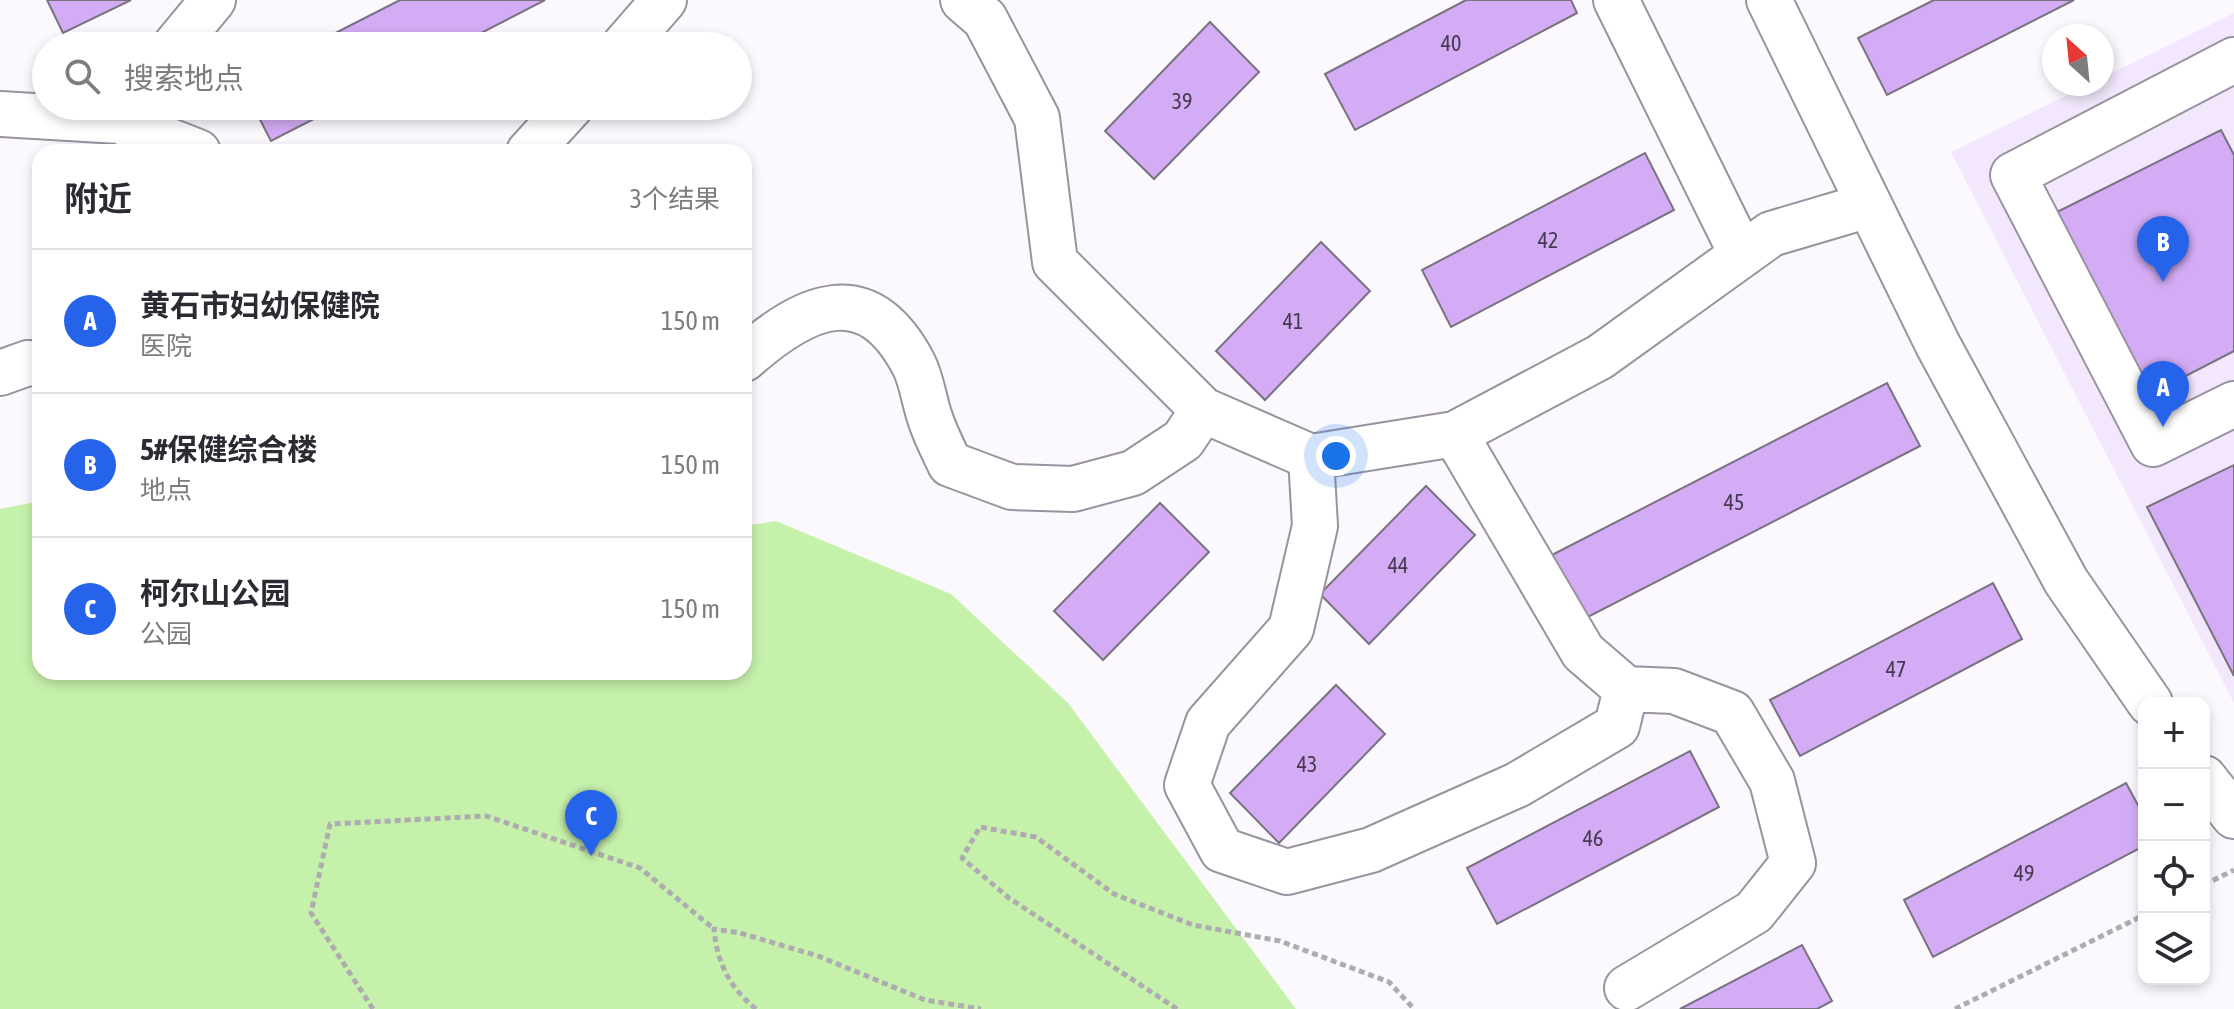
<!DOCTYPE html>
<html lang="zh">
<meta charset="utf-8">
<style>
body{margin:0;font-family:"Asap Condensed","Noto Sans SC",sans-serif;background:#f7f7f7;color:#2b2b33}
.controls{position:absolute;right:24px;bottom:24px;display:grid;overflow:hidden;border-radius:16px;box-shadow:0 4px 12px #0003}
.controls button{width:72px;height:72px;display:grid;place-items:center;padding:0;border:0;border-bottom:2px solid #e1e1e2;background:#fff;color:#2b2b33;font:40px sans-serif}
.compass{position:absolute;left:2042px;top:24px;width:72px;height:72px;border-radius:50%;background:#fff;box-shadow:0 4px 12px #0003;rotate:333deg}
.you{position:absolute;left:1336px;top:456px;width:28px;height:28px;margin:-20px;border:6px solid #fff;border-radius:50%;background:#1a73e8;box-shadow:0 0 0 12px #1a73e833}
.badge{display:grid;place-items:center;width:52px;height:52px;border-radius:50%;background:#2563eb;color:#fff;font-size:26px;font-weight:700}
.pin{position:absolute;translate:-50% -66px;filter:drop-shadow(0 2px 4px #0008)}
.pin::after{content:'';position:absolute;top:42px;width:28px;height:24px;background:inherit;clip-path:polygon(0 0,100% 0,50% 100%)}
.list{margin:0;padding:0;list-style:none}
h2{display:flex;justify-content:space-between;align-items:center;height:104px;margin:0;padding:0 32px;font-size:34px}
h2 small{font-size:26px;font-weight:400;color:#7c7c81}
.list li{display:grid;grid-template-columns:52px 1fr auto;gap:24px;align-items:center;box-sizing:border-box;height:144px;padding:0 32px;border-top:2px solid #e1e1e2}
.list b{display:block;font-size:30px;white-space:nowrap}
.list p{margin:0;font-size:26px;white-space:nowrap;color:#7c7c81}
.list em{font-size:26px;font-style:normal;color:#7c7c81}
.icon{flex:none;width:44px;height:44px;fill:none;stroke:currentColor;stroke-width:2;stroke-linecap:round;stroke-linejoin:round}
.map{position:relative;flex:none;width:2234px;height:1009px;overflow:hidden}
.search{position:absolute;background:#fff;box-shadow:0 4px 12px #0003;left:32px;top:32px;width:720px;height:88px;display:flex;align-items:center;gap:20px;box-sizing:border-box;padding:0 28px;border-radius:44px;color:#7c7c81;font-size:30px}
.panel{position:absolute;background:#fff;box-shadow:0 4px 12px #0003;left:32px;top:144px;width:720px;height:536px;border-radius:24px}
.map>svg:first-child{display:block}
.built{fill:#f2e7fc}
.green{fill:#c6f1ab}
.building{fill:#d3acf5;stroke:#79737f;stroke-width:2}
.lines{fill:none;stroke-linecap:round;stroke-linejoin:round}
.minor-casing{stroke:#99929f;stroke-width:48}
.path{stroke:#aeabb1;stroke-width:5;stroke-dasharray:6 4;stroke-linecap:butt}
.minor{stroke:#fff;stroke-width:44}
.labels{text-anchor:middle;stroke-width:7;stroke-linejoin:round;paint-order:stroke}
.number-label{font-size:22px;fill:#453a50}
</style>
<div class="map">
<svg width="2234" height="1009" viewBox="0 0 2234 1009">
<rect width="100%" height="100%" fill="#fbf8fe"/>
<!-- built -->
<path class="built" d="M 2234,13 L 2234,703 L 1951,152 L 2090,84 L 2102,84 L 2102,78 Z"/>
<!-- green -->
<path class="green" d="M 40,501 L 40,672 L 744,672 L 744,526 L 776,521 L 951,594 L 1068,703 L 1296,1009 L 0,1009 L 0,509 Z"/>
<!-- building -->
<path class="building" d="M 47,0 L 131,0 L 63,33 Z
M 400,0 L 545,0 L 456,46 L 310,46 Z
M 1466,0 L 1571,0 L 1577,13 L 1355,130 L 1325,74 Z
M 1934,0 L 2074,0 L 1887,95 L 1858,38 Z
M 1210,22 L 1259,72 L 1154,179 L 1105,131 Z
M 253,106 L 339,106 L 271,141 Z
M 2221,130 L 2234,155 L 2234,351 L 2149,395 L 2057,212 Z
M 1645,153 L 1674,210 L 1451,327 L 1422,270 Z
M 1321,242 L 1370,291 L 1265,400 L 1216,351 Z
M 1887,383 L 1920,446 L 1584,619 L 1548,557 Z
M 2234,465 L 2234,676 L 2147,507 Z
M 1426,486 L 1475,535 L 1369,644 L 1320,594 Z
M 1160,503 L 1209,552 L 1103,660 L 1054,611 Z
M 1993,583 L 2022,639 L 1800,756 L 1770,700 Z
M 1336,685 L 1385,734 L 1279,843 L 1230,793 Z
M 1690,751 L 1719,807 L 1497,924 L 1467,868 Z
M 2126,783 L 2144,816 L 2144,846 L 1933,957 L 1904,900 Z
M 1802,945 L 1832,1001 L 1817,1009 L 1680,1009 Z"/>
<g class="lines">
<defs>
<path id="minor" d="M 963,0 L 985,19 L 1037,118 L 1055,262 L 1203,410 L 1311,457 L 1455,434 L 1600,357 L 1771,234 L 1869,205
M 1616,0 L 1742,255
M 1769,0 L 1938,345 L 2066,581 L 2150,703
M 175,46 L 213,0
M 624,46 L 664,0
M 2234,60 L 2013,175 L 2153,444 L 2234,404
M 0,114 L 119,121 L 198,152
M 529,152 L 571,106
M 744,359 C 805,305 867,275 914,365 C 922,381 924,401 930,418 C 935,434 943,449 950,464 L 1012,487 L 1073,489 L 1133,473 L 1183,440 L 1203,410
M 0,373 L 28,363 L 40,364
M 1455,434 L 1583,652 L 1626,689 L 1674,691 L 1732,713 L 1772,781 L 1793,863 L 1754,912 L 1627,988
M 1311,457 L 1315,526 L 1291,629 L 1208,723 L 1187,785 L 1222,850 L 1287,872 L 1371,850 L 1517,785 L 1617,726 L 1626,689
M 2204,778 L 2234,816"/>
</defs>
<!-- minor casing -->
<use href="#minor" class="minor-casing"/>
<!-- path -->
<path class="path" d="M 2204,885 L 2234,870
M 373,1009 L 311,913 L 330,824 L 486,816 L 640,868 L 714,929
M 756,1009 C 730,988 717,963 714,929 L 740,933 L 818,956 L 925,1000 L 981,1009
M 1177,1009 L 1009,898 L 962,858 L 980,827 L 1036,837 L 1114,894 L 1193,925 L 1280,941 L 1389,982 L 1414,1009
M 1955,1009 L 2144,915"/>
<!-- minor -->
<use href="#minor" class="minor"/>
</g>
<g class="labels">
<!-- number labels -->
<g class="number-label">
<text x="1451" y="51">40</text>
<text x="1182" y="109">39</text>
<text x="1548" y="248">42</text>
<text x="1293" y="329">41</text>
<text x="1734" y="510">45</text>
<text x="1398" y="573">44</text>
<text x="1896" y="677">47</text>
<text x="1307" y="772">43</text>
<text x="1593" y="846">46</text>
<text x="2024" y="881">49</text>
</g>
</g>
</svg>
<div class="controls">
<button>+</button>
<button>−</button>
<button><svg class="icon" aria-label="locate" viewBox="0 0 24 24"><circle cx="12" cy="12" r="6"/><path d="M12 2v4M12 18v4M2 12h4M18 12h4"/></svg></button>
<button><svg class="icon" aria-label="layers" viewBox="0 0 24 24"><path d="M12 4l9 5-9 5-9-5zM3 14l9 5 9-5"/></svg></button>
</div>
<svg class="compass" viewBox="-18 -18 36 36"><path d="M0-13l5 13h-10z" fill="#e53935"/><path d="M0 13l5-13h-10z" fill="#7c7c81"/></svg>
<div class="you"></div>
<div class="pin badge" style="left:2163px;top:427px">A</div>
<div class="pin badge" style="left:2163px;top:282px">B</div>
<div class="pin badge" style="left:591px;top:856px">C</div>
<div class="search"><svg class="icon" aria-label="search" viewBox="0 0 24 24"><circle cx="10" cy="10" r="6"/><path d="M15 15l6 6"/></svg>搜索地点</div>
<section class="panel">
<h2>附近<small>3个结果</small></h2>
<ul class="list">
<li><span class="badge">A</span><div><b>黄石市妇幼保健院</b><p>医院</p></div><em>150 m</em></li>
<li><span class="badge">B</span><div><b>5#保健综合楼</b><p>地点</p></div><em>150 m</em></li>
<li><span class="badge">C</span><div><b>柯尔山公园</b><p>公园</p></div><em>150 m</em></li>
</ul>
</section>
</div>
